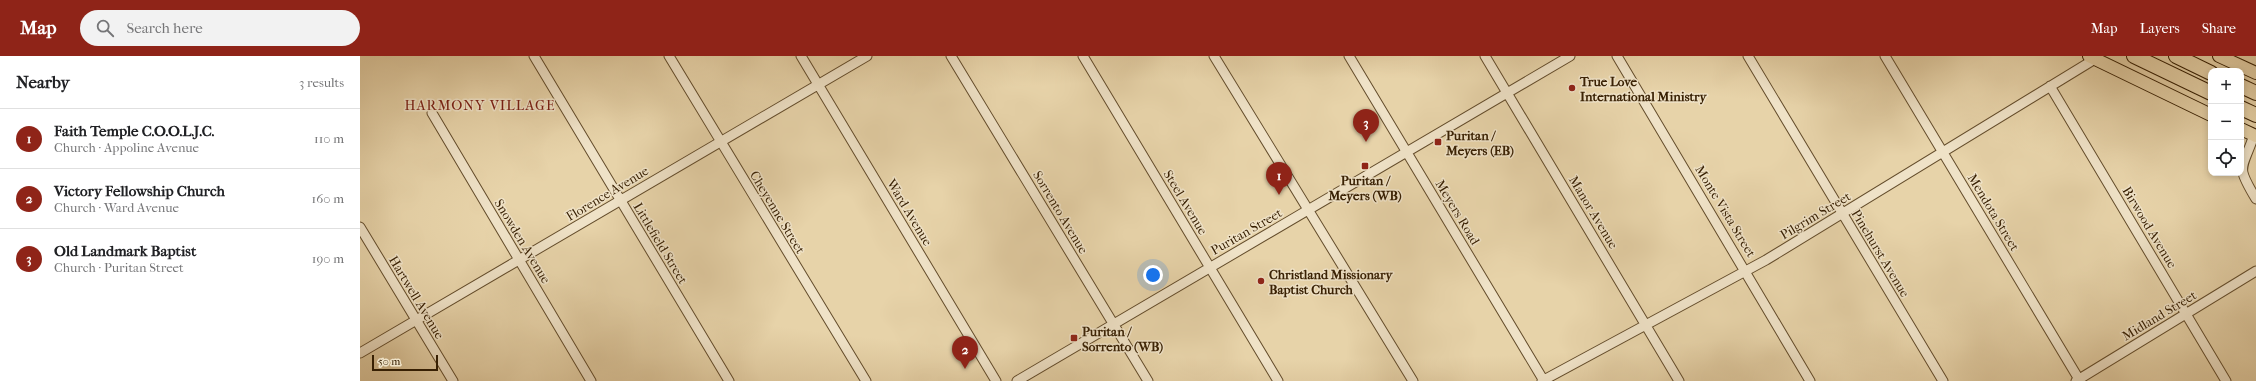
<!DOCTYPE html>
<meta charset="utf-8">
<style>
body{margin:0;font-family:"IM FELL French Canon",serif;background:#f2f2f2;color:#202124}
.controls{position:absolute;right:12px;top:12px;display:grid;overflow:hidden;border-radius:8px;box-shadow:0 2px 6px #0003}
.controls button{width:36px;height:36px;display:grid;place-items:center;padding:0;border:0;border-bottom:1px solid #e0e0e0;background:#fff;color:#202124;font:20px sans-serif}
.scale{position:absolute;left:12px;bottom:10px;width:66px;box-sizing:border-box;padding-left:4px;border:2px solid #382003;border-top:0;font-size:11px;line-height:14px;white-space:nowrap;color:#382003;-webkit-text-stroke:3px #efe2c7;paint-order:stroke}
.you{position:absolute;left:793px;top:219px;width:14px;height:14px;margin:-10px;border:3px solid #fff;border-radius:50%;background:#1a73e8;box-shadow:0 0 0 6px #1a73e833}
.badge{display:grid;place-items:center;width:26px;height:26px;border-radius:50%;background:#8f2418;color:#fff;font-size:13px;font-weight:700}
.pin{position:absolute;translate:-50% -33px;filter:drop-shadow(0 1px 2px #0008)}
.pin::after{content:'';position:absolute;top:21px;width:14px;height:12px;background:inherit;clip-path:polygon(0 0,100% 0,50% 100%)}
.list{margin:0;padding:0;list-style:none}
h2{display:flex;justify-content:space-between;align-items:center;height:52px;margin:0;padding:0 16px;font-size:17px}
h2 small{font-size:13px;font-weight:400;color:#757577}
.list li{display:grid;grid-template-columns:26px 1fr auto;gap:12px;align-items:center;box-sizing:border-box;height:60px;padding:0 16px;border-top:1px solid #e0e0e0}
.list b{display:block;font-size:15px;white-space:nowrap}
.list p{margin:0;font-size:13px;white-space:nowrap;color:#757577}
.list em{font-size:13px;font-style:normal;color:#757577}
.icon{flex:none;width:22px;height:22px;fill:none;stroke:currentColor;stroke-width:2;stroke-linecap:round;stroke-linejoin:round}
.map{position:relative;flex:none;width:1896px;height:325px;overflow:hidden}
header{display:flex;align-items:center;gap:24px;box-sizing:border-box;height:56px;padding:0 20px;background:#8f2418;color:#fff}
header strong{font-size:19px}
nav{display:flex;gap:22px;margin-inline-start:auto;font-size:14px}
.search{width:280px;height:36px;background:#f2f2f2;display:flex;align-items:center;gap:10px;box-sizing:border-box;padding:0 14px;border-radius:22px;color:#757577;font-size:15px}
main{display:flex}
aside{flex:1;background:#fff}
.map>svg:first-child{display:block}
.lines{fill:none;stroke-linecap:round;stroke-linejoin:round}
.minor-casing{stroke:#644d2c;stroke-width:11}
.major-casing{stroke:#382003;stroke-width:14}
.highway-casing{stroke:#382003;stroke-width:16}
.minor{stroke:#efe2c7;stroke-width:9}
.major{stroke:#e7d3a9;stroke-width:12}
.highway{stroke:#e7d3a9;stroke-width:14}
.poi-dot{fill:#8f2418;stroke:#efe2c7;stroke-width:1.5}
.labels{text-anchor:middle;stroke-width:3;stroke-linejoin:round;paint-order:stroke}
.poi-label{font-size:13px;font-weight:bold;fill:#382003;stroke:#efe2c7;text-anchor:start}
.street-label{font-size:13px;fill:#382003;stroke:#efe2c7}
.neighbourhood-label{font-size:14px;letter-spacing:1px;fill:#7a1f14;stroke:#efe2c7}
</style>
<header>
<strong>Map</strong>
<div class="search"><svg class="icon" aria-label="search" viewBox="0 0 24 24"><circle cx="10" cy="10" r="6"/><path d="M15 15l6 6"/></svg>Search here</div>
<nav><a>Map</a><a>Layers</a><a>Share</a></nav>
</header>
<main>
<aside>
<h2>Nearby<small>3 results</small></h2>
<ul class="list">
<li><span class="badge">1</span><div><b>Faith Temple C.O.O.L.J.C.</b><p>Church · Appoline Avenue</p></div><em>110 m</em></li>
<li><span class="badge">2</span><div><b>Victory Fellowship Church</b><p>Church · Ward Avenue</p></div><em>160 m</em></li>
<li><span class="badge">3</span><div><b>Old Landmark Baptist</b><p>Church · Puritan Street</p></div><em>190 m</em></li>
</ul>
</aside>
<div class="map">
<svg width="1896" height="325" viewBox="0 0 1896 325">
<rect width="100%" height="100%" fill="#e7d3a9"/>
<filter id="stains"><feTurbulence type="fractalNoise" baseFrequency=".005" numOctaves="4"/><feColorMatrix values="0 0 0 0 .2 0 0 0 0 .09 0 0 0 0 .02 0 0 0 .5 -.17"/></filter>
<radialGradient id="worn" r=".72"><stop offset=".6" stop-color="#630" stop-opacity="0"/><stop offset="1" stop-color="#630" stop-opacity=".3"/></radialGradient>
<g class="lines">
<defs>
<path id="minor" d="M 174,0 L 369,325
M 309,0 L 506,325
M 441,0 L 636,325
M 591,0 L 788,325
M 723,0 L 918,325
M 854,0 L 1053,325
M 989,0 L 1184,325
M 1125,0 L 1319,325
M 1257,0 L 1450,325
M 1388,0 L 1583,325
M 1525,0 L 1720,325
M 1690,30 L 1866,325
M 72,57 L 231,325
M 1894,79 C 1882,115 1875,108 1896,143
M 0,171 L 93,325
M 0,297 L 507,0
M 657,325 L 1210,0
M 1182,325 L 1406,204 L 1735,3
M 1716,325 L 1896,215"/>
<path id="major" d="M 1729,0 L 1851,59
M 1859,0 L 1896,17
M 1881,73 L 1896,80"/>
<path id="highway" d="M 1774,0 L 1851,37
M 1816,0 L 1851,17
M 1881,30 L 1896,37
M 1881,52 L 1896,59"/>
</defs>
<!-- minor casing -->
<use href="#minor" class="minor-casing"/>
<!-- major casing -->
<use href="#major" class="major-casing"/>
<!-- highway casing -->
<use href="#highway" class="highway-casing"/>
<!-- minor -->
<use href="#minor" class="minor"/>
<!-- major -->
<use href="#major" class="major"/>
<!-- highway -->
<use href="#highway" class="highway"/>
</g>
<!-- markers -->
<g class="poi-dot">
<circle cx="1212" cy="32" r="4"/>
<rect x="1074" y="82" width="8" height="8" rx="2"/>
<rect x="1001" y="106" width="8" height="8" rx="2"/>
<circle cx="901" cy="225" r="4"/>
<rect x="710" y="278" width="8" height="8" rx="2"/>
</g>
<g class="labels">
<!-- poi labels -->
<g class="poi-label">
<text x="1220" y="30">True Love<tspan x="1220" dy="15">International Ministry</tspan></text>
<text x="1086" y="84">Puritan /<tspan x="1086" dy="15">Meyers (EB)</tspan></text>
<text x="1005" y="129" text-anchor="middle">Puritan /<tspan x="1005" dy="15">Meyers (WB)</tspan></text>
<text x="909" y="223">Christland Missionary<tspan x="909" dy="15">Baptist Church</tspan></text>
<text x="722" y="280">Puritan /<tspan x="722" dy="15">Sorrento (WB)</tspan></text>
</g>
<!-- street labels -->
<g class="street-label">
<text transform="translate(247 137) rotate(-31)" y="5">Florence Avenue</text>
<text transform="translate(826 146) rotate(59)" y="5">Steel Avenue</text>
<text transform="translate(1366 155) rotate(59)" y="5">Monte Vista Street</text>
<text transform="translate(418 156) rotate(59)" y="5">Cheyenne Street</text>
<text transform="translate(550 156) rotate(59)" y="5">Ward Avenue</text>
<text transform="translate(701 156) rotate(59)" y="5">Sorrento Avenue</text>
<text transform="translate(1098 156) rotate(59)" y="5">Meyers Road</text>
<text transform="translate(1234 156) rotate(59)" y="5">Manor Avenue</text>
<text transform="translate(1634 156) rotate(59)" y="5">Mendota Street</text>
<text transform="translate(1455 159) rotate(-31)" y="5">Pilgrim Street</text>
<text transform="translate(1790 171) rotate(59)" y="5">Birwood Avenue</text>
<text transform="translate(886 175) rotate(-30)" y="5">Puritan Street</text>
<text transform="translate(163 185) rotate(59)" y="5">Snowden Avenue</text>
<text transform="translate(301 187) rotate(59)" y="5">Littlefield Street</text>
<text transform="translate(1521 197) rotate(59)" y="5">Pinehurst Avenue</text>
<text transform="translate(57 241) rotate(59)" y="5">Hartwell Avenue</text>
<text transform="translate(1799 259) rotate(-31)" y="5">Midland Street</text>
</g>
<!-- neighbourhood labels -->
<g class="neighbourhood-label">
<text x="120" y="54">HARMONY VILLAGE</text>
</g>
</g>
<rect width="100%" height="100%" filter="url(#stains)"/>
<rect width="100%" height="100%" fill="url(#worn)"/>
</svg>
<div class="controls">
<button>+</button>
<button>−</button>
<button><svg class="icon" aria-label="locate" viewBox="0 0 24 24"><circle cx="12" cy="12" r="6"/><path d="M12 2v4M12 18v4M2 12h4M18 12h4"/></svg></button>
</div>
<div class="scale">50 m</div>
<div class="you"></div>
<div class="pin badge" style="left:919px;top:139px">1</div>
<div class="pin badge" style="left:605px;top:313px">2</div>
<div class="pin badge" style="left:1006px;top:86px">3</div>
</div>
</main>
